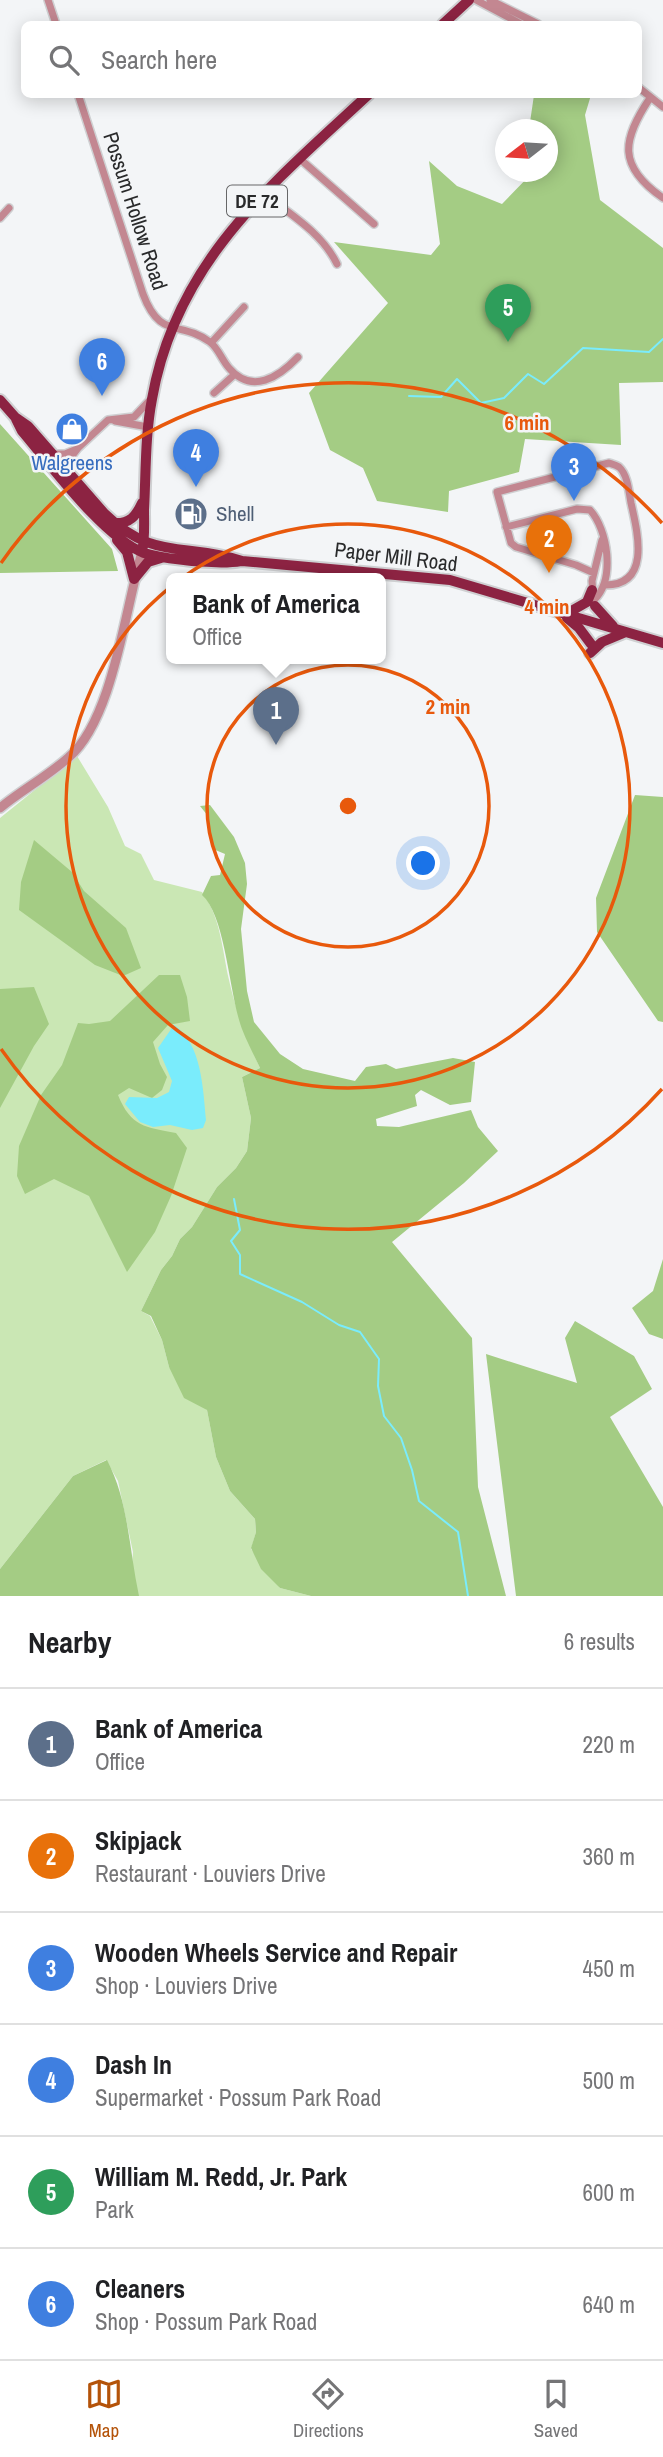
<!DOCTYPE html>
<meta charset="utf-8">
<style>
body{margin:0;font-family:"Archivo Narrow",sans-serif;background:#f2f2f2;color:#202124}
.compass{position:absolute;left:495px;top:119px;width:63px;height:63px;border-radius:50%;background:#fff;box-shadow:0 4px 18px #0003;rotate:253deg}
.you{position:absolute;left:424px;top:864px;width:24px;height:24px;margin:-18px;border:5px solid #fff;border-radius:50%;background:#1a73e8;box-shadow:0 0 0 10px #1a73e833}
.badge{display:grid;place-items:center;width:46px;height:46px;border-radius:50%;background:#b45309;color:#fff;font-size:23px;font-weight:700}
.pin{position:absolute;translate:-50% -58px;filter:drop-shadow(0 2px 4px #0008)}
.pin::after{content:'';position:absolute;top:37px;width:24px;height:21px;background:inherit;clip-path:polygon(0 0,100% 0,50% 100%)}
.popup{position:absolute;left:166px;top:573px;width:220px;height:91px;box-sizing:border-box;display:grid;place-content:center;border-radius:10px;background:#fff;filter:drop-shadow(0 2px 5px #0005);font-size:23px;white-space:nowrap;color:#757577}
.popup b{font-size:26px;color:#202124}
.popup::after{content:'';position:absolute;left:50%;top:100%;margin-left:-14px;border:14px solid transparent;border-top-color:#fff}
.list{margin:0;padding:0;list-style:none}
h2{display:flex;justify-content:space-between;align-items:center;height:91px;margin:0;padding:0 28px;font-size:30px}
h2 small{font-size:23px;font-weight:400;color:#757577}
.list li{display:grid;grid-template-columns:46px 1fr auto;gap:21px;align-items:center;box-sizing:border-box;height:112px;padding:0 28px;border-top:2px solid #e0e0e0}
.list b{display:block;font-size:26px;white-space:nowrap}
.list p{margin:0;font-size:23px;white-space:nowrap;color:#757577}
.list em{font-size:23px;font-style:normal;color:#757577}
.icon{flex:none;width:38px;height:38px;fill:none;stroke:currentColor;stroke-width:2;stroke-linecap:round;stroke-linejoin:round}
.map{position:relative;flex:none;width:663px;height:1596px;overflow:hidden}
.search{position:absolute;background:#fff;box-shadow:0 4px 18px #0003;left:21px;right:21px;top:21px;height:77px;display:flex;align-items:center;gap:18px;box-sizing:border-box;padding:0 24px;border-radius:10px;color:#757577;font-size:26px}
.sheet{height:763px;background:#fff}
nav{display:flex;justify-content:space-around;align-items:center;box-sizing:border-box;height:98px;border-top:2px solid #e0e0e0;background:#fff;font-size:19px;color:#757577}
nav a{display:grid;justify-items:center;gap:4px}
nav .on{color:#b45309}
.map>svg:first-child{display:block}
.green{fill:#cae7b4}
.forest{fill:#a4cc84}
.water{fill:#7aecfc}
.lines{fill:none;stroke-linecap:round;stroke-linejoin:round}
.stream{stroke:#7aecfc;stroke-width:2}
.minor-casing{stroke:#cfd0d2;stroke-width:10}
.tertiary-casing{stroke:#cfd0d2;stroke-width:12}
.primary-casing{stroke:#cfd0d2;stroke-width:14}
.minor{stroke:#c38791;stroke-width:7}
.tertiary{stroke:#c38791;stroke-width:9}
.primary{stroke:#8c2342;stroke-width:10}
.ring{fill:none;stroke:#e8590c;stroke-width:3.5}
.labels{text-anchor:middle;stroke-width:5;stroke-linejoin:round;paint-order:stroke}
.shield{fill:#f3f5f7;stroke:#666768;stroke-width:2}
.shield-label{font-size:19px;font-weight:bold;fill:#292a2b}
.street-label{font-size:21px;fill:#292a2b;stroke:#f3f5f7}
.shop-label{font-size:21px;fill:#366cbe;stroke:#f3f5f7}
.service-label{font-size:21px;fill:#4e5e75;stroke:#f3f5f7;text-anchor:start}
.centre{fill:#e8590c;stroke:#f3f5f7;stroke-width:3.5}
.ring-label{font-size:21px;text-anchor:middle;font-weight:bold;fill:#e8590c;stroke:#f3f5f7;stroke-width:5;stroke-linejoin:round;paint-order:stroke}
</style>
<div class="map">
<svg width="663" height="1596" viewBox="0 0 663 1596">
<rect width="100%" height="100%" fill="#f3f5f7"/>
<!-- green -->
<path class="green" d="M 77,756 L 108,807 L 125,846 L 141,854 L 154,880 L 202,892 C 221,918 222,949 229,980 C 236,1012 247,1039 260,1068 L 242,1077 L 251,1118 L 247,1151 L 236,1168 L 217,1187 L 192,1227 L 180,1239 L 172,1256 L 161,1270 L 141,1311 L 150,1316 L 162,1340 L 169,1367 L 207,1410 L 216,1457 L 230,1491 L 255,1519 L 256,1532 L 251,1549 L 280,1588 L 311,1596 L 138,1596 L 131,1577 L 133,1552 L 118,1481 L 106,1460 L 73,1476 L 0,1569 L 0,818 Z"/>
<!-- forest -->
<path class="forest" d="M 534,95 L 591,95 L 585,115 L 600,200 L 663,248 L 663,382 L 619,383 L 621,445 L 525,439 L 519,472 L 449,491 L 448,512 L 377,501 L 363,468 L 330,450 L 309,393 L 388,303 L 334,242 L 431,255 L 440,244 L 429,161 L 457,186 L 502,204 L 533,172 L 548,172 L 548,155 L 556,146 L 548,143 L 548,130 L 529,129 Z
M 0,424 L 112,549 L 118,571 L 0,573 Z
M 635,795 L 663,797 L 663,1022 L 658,1021 L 597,932 L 596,898 Z
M 210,805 L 234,837 L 245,863 L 247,884 L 241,929 L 247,991 L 254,1022 L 280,1054 L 303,1069 L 355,1081 L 366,1067 L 386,1064 L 396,1069 L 453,1058 L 475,1062 L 471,1102 L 450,1105 L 421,1090 L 415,1095 L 417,1106 L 376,1119 L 377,1126 L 399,1127 L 471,1110 L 478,1127 L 498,1151 L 464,1183 L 392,1242 L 472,1338 L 478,1487 L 506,1596 L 311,1596 L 280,1588 L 261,1569 L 251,1548 L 256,1532 L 255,1519 L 230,1491 L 216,1457 L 207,1410 L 184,1398 L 169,1367 L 162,1340 L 151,1316 L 141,1311 L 161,1270 L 172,1256 L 180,1239 L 192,1227 L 217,1187 L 236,1168 L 247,1151 L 251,1118 L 242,1077 L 260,1068 C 254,1055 247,1042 242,1029 C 229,995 226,916 202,895 L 211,876 L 220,875 L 225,854 L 213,849 L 208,816 L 200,806 Z
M 34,840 L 72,872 L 84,891 L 126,928 L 141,968 L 123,976 L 95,965 L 19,910 L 21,882 Z
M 159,975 L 180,975 L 187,997 L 190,1021 L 168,1025 L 153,1042 L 160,1064 L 167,1077 L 162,1090 L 152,1098 L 129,1088 L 118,1095 C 131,1127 145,1127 176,1133 L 187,1148 L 171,1196 L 155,1232 L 127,1272 L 89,1196 L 54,1179 L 25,1194 L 17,1176 L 19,1146 L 41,1095 L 62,1065 L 78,1023 L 89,1024 L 110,1021 Z
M 34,987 L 49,1024 L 34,1046 L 0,1108 L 0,989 Z
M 663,1259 L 663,1339 L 649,1334 L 632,1308 L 653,1291 Z
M 575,1321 L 634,1356 L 652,1389 L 610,1417 L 663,1507 L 663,1596 L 516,1596 L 486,1354 L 577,1383 L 565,1338 Z
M 107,1460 C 129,1502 129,1550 139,1596 L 0,1596 L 0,1569 L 73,1476 Z"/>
<!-- water -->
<path class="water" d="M 174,1025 C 202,1043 203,1090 206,1120 L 203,1128 L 192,1130 L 170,1125 L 153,1127 L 140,1122 L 125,1104 L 129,1097 L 157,1098 L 169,1092 L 172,1081 L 158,1048 Z"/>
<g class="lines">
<!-- stream -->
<path class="stream" d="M 409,396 L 441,397 L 457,379 L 481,403 L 504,398 L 528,374 L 544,384 L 583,348 L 649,352 L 663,339
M 234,1199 L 240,1230 L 231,1241 L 240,1255 L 240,1274 L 302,1302 L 339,1325 L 360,1332 L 379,1359 L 378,1386 L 384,1416 L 401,1438 L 412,1470 L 419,1501 L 458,1532 L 468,1596"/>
<defs>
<path id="minor" d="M 48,0 L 56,24
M 476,0 L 521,24
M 490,0 L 538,24
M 638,87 L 663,107
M 78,94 L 143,294 C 160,340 180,320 210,342 C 218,348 222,360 229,368 C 252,395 279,377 298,357
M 650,98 C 622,140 617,166 663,198
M 300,159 L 374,224
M 264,194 C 290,214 322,233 337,264
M 0,218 L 9,208
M 211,343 L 244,307
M 214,393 L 235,374
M 115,421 L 148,427
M 53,454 L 65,454 L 77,449
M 64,466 L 78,448 L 108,420 L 134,417 L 151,399
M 506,527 L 577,509 L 590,510 C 608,530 615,578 595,599
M 594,573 L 576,565 L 516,547 L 511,543 L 497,492 L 609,463 C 612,464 616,465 619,467 C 628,475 629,493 631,503 C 638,534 651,586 604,585
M 593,593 L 592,581 L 602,540"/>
<path id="tertiary" d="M 0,808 C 22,790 48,776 69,757 C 113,719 125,609 142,552"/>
<path id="primary" d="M 443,24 L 469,0
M 0,400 L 15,417 L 28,426 L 104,513 C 154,562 185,542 242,561 L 450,580 L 663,643
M 16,419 L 22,431 C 51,465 103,537 144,553 C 159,558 176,559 192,561 C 209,562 224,564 241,561
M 114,523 C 130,524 136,516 142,503
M 117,540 L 127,552 L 134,579
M 142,552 C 145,538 144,524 144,510 C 146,473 145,435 152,399 C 176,261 272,184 369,94
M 134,579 L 148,562 L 161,558
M 595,606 L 613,626
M 566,614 L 587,602 L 592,590
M 567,618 L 579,628 L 591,644
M 590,653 L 602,642 L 626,632"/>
</defs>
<!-- minor casing -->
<use href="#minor" class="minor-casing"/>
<!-- tertiary casing -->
<use href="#tertiary" class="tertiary-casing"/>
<!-- primary casing -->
<use href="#primary" class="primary-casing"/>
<!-- minor -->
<use href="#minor" class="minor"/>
<!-- tertiary -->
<use href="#tertiary" class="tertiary"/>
<!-- primary -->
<use href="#primary" class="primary"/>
</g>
<!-- distance rings -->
<g class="ring">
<circle cx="348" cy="806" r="141"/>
<circle cx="348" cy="806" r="282"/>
<path d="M662 1089A423 423 0 0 1 1 1049M1 563A423 423 0 0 1 662 523"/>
</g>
<!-- icons -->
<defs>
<symbol id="shop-disc" viewBox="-11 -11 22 22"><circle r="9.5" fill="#3f7fe0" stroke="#f3f5f7"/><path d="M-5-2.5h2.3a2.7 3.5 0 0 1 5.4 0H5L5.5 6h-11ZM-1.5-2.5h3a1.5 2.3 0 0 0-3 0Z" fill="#fff"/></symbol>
<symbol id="fuel-disc" viewBox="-11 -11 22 22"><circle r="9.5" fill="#5c6f8a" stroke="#f3f5f7"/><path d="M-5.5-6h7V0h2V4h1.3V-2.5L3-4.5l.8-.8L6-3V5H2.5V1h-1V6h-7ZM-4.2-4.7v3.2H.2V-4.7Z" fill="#fff"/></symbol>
</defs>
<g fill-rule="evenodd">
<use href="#shop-disc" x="53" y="410" width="38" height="38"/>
<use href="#fuel-disc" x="172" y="495" width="38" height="38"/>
</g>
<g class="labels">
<!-- shield labels -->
<rect class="shield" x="227" y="185.5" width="60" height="31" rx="5"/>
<g class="shield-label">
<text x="257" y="208">DE 72</text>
</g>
<!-- street labels -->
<g class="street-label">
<text transform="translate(135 211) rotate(72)" y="7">Possum Hollow Road</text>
<text transform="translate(396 557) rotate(7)" y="7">Paper Mill Road</text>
</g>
<!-- shop labels -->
<g class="shop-label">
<text x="72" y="470">Walgreens</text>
</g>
<!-- service labels -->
<g class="service-label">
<text x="216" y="521">Shell</text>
</g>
</g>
<circle cx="348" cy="806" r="10" class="centre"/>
<g class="ring-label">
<text x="527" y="430">6 min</text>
<text x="547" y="614">4 min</text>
<text x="448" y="714">2 min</text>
</g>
</svg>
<svg class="compass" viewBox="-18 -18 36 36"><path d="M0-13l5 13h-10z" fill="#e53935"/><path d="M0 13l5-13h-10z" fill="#757577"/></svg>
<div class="you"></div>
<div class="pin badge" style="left:276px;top:745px;background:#5c6f8a">1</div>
<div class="popup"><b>Bank of America</b>Office</div>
<div class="pin badge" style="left:549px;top:573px;background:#e8710a">2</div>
<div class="pin badge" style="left:574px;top:501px;background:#3f7fe0">3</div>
<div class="pin badge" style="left:196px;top:487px;background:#3f7fe0">4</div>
<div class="pin badge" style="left:508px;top:342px;background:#2e9e5b">5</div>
<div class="pin badge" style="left:102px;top:396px;background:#3f7fe0">6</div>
<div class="search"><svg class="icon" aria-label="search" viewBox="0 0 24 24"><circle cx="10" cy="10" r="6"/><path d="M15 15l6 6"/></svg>Search here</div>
</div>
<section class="sheet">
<h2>Nearby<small>6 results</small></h2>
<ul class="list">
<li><span class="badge" style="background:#5c6f8a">1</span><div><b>Bank of America</b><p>Office</p></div><em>220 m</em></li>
<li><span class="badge" style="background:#e8710a">2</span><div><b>Skipjack</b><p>Restaurant · Louviers Drive</p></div><em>360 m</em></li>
<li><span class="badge" style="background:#3f7fe0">3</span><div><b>Wooden Wheels Service and Repair</b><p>Shop · Louviers Drive</p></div><em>450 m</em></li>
<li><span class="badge" style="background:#3f7fe0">4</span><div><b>Dash In</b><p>Supermarket · Possum Park Road</p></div><em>500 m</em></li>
<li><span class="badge" style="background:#2e9e5b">5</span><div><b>William M. Redd, Jr. Park</b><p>Park</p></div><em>600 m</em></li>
<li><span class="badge" style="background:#3f7fe0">6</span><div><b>Cleaners</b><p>Shop · Possum Park Road</p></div><em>640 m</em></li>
</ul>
</section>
<nav>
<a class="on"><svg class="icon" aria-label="map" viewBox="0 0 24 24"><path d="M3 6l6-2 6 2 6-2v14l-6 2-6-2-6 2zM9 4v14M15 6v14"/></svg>Map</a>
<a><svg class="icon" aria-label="directions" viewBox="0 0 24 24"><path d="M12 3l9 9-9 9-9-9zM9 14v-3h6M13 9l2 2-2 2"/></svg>Directions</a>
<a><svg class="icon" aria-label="saved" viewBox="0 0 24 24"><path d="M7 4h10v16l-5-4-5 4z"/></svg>Saved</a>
</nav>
